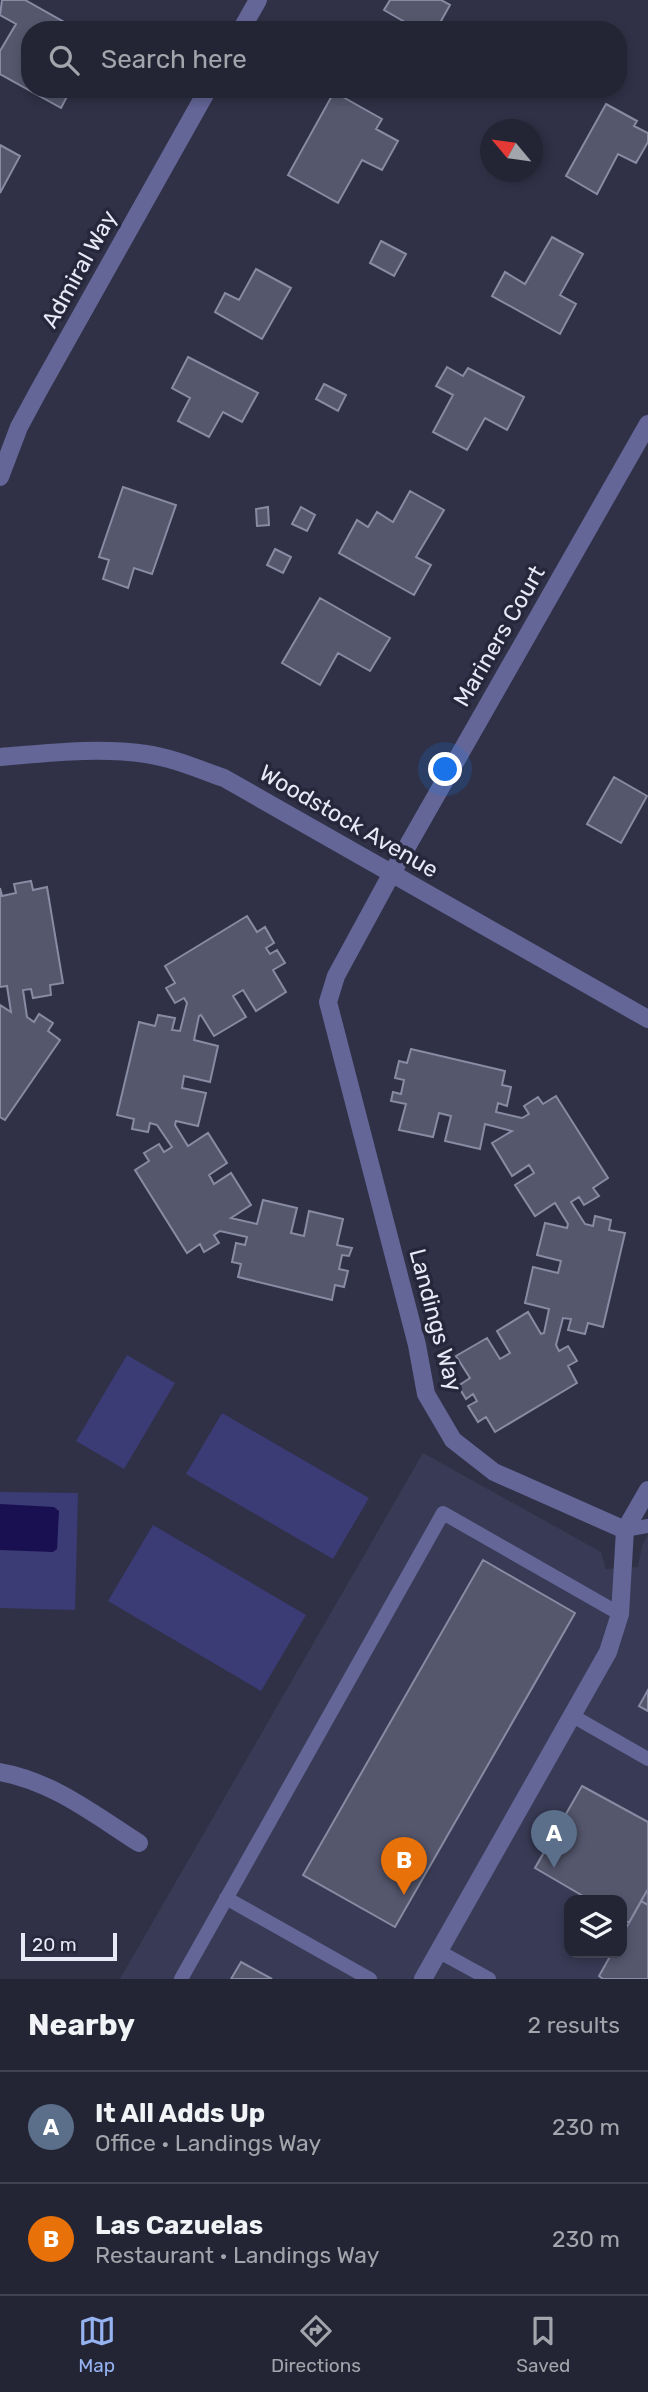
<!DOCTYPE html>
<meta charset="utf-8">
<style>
body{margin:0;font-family:Rubik,sans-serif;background:#303140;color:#f1f3f6}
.controls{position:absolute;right:21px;bottom:21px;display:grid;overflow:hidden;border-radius:14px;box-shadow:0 4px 10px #0003}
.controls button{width:63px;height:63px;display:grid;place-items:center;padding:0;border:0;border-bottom:2px solid #41424f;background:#242534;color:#f1f3f6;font:35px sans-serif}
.compass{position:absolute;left:480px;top:119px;width:63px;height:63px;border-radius:50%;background:#242534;box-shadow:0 4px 10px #0003;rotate:299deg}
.scale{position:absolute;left:21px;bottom:18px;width:96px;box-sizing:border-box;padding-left:7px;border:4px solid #e7e9f6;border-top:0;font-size:19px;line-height:24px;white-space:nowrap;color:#e7e9f6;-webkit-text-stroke:5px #26273b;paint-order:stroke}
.you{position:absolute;left:446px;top:770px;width:24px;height:24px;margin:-18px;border:5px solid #fff;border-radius:50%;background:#1a73e8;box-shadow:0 0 0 10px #1a73e833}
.badge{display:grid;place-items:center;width:46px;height:46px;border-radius:50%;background:#95b2f1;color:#fff;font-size:23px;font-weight:700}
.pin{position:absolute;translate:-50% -58px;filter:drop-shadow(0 2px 4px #0008)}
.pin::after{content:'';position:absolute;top:37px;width:24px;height:21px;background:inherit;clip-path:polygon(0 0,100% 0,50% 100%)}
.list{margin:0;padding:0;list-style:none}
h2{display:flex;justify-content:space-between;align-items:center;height:91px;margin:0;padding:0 28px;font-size:30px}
h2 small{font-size:23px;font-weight:400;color:#a3a5ac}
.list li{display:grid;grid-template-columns:46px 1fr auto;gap:21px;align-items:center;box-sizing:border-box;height:112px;padding:0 28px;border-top:2px solid #41424f}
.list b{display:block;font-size:26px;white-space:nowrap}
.list p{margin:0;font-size:23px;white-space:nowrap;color:#a3a5ac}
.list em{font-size:23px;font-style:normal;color:#a3a5ac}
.icon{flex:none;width:38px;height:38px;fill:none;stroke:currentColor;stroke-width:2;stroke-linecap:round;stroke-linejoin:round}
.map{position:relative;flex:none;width:648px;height:1979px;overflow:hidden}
.search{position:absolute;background:#242534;box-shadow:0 4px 10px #0003;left:21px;right:21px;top:21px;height:77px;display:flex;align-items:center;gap:18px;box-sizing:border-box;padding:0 24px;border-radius:28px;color:#a3a5ac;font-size:26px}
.sheet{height:315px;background:#242534}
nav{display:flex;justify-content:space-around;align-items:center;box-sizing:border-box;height:98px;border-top:2px solid #41424f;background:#242534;font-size:19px;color:#a3a5ac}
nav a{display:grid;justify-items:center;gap:4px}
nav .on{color:#95b2f1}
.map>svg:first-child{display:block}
.built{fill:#393b56;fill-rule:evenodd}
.green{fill:#3b3b75}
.water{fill:#191051}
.building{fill:#55576d;stroke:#888ba3;stroke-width:2}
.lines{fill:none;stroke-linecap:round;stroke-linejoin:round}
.lane{stroke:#636697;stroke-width:14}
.street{stroke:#636697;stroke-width:18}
.labels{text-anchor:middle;stroke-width:7;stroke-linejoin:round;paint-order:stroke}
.street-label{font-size:23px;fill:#e7e9f6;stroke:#26273b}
</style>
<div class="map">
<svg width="648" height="1979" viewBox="0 0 648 1979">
<rect width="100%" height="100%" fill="#303146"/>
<!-- built -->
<path class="built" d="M 423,1453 L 601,1552 L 606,1569 L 638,1567 L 642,1546 L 648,1534 L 648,1979 L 120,1979 ZM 569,1900 L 622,1900 L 622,1953 L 569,1953 Z"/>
<!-- green -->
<path class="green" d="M 127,1355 L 175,1383 L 124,1469 L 76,1441 Z
M 222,1413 L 369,1498 L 333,1559 L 186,1474 Z
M 0,1492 L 78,1493 L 75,1610 L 0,1608 Z
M 153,1525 L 306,1615 L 261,1691 L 108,1601 Z"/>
<!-- water -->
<path class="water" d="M 0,1504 L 54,1507 L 59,1511 L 57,1549 L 53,1552 L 0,1550 Z"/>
<!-- building -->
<path class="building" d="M 2,0 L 25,0 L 64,22 L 60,30 L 30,30 L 30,89 L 71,89 L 61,108 L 0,74 L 0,51 L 16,24 L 0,15 Z
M 390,0 L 441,0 L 450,5 L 436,30 L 407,30 L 410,25 L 384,10 Z
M 334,92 L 382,119 L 376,129 L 398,141 L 382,170 L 362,160 L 338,203 L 288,175 Z
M 606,104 L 637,121 L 634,126 L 648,133 L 648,142 L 636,163 L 618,154 L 597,194 L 566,176 Z
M 0,145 L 20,156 L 0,193 Z
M 552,237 L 583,254 L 560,295 L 576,304 L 560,334 L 492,296 L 505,272 L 525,284 Z
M 381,241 L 406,254 L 394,276 L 370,263 Z
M 256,269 L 291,288 L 262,339 L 215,312 L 225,293 L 239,300 Z
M 188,357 L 258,393 L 242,422 L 223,412 L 209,437 L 178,421 L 190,398 L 172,388 Z
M 447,367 L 463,376 L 468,368 L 524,397 L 507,430 L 485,418 L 467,450 L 433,432 L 453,395 L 436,386 Z
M 324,384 L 346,395 L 338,411 L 316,399 Z
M 123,487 L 176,505 L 152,574 L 134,568 L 128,588 L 103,579 L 109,560 L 99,557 Z
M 410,491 L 444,510 L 416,557 L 431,565 L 414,595 L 339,553 L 357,520 L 368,527 L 377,512 L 393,522 Z
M 268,507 L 269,525 L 257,526 L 256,509 Z
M 301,507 L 315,515 L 307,531 L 292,524 Z
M 275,549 L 291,557 L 283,573 L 267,565 Z
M 320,598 L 390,638 L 370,671 L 338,653 L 320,685 L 282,663 Z
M 614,777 L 647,796 L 621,843 L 587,824 Z
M 31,881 L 33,890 L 47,887 L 63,983 L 50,985 L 51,995 L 33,998 L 31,989 L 23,990 L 27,1017 L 34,1022 L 39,1014 L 53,1023 L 48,1031 L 60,1040 L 5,1120 L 0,1117 L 0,1005 L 11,1012 L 7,986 L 0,987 L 0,888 L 2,896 L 16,893 L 14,884 Z
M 247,916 L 257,932 L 265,927 L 274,943 L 266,948 L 270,954 L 277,950 L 285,963 L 273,970 L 286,992 L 256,1011 L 243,990 L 233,996 L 246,1017 L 214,1036 L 201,1015 L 199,1016 L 194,1040 L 218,1046 L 210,1082 L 184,1076 L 182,1088 L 206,1093 L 198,1126 L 176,1121 L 175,1125 L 188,1146 L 208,1133 L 227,1163 L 209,1175 L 214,1184 L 231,1173 L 251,1205 L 231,1218 L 257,1224 L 263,1200 L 297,1208 L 291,1233 L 304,1236 L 309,1211 L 343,1219 L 337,1245 L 352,1248 L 349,1256 L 342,1255 L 339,1269 L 348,1271 L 344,1287 L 335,1285 L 332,1300 L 238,1277 L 241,1264 L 232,1262 L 236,1243 L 245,1245 L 247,1237 L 220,1231 L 214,1235 L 219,1243 L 204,1252 L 200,1244 L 187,1253 L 135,1170 L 149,1161 L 144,1153 L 159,1144 L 164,1152 L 172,1147 L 157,1125 L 150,1123 L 148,1132 L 132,1129 L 134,1119 L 117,1115 L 139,1022 L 155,1026 L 158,1015 L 175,1018 L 172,1030 L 180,1031 L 187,1003 L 184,998 L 175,1003 L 166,988 L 175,983 L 165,966 Z
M 411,1049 L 505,1071 L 502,1085 L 511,1087 L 507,1106 L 498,1103 L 496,1112 L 522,1118 L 529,1114 L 524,1106 L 538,1097 L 543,1104 L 556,1096 L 608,1178 L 593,1188 L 599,1196 L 584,1205 L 579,1197 L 571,1202 L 585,1224 L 593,1226 L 595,1216 L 611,1220 L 609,1230 L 625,1233 L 603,1327 L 588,1323 L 585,1334 L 568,1330 L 571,1319 L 563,1318 L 556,1345 L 559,1351 L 568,1346 L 577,1361 L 568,1366 L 577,1383 L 495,1432 L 486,1417 L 478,1422 L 468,1406 L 477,1401 L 473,1394 L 466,1399 L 458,1386 L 470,1378 L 456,1356 L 487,1338 L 500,1359 L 510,1353 L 497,1331 L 528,1312 L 541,1334 L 544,1333 L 549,1309 L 525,1303 L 533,1267 L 558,1273 L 561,1261 L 537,1255 L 545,1223 L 567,1228 L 568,1224 L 555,1203 L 535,1216 L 515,1185 L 534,1173 L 529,1165 L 512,1176 L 492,1143 L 512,1131 L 485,1124 L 480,1149 L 445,1141 L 451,1116 L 439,1113 L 433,1137 L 399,1130 L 406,1104 L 391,1101 L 393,1092 L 401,1094 L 404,1080 L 395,1078 L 399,1061 L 407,1063 Z
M 483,1560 L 575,1613 L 395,1927 L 303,1875 Z
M 648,1690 L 648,1711 L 639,1706 Z
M 582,1786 L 648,1822 L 648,1889 L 629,1923 L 622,1918 L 622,1900 L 590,1900 L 535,1868 Z
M 648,1889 L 648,1905 L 641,1901 Z
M 641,1901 L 648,1905 L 648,1979 L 603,1979 L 599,1976 L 612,1953 L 622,1953 L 622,1935 Z
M 241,1962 L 272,1979 L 231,1979 Z"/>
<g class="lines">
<!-- lane -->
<path class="lane" d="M 625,1530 L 648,1526
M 571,1715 L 648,1759
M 226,1898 L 370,1979
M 438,1951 L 489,1979
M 181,1979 L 443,1513 L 620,1614"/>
<!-- street -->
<path class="street" d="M 241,30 L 258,0
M 0,477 L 19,427 L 39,390 L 208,89
M 0,757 C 49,753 97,747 146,754 C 173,758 198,769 224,778 L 648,1019
M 625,1530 L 648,1490
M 0,1772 C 52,1781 95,1815 139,1843
M 423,1979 L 608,1652 L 620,1614 L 625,1530 L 494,1472 L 453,1440 L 426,1394 L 417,1345 L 328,1002 L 336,976 L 392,873 L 648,424"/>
</g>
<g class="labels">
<!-- street labels -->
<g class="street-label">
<text transform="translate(79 269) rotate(-61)" y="8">Admiral Way</text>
<text transform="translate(499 636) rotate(-60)" y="8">Mariners Court</text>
<text transform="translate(349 821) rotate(30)" y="8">Woodstock Avenue</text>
<text transform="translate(436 1320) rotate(75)" y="8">Landings Way</text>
</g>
</g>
</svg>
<div class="controls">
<button><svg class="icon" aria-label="layers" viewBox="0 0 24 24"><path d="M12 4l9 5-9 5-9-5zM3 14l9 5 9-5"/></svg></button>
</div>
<svg class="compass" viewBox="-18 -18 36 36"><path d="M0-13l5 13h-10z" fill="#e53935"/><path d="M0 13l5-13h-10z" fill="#a3a5ac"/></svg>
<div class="scale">20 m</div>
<div class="you"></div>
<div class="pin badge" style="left:554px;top:1868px;background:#5c6f8a">A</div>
<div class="pin badge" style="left:404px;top:1895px;background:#e8710a">B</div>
<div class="search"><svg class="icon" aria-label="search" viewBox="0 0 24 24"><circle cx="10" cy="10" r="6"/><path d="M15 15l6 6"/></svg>Search here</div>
</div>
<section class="sheet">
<h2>Nearby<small>2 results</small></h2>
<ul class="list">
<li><span class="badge" style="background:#5c6f8a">A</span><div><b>It All Adds Up</b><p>Office · Landings Way</p></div><em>230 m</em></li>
<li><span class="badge" style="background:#e8710a">B</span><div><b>Las Cazuelas</b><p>Restaurant · Landings Way</p></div><em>230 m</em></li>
</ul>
</section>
<nav>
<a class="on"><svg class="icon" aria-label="map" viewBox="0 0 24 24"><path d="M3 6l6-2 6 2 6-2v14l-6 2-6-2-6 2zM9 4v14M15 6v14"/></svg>Map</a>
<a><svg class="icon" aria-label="directions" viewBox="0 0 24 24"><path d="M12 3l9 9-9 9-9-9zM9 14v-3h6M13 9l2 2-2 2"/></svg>Directions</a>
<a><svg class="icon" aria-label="saved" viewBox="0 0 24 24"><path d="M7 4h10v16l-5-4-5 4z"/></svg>Saved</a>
</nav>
